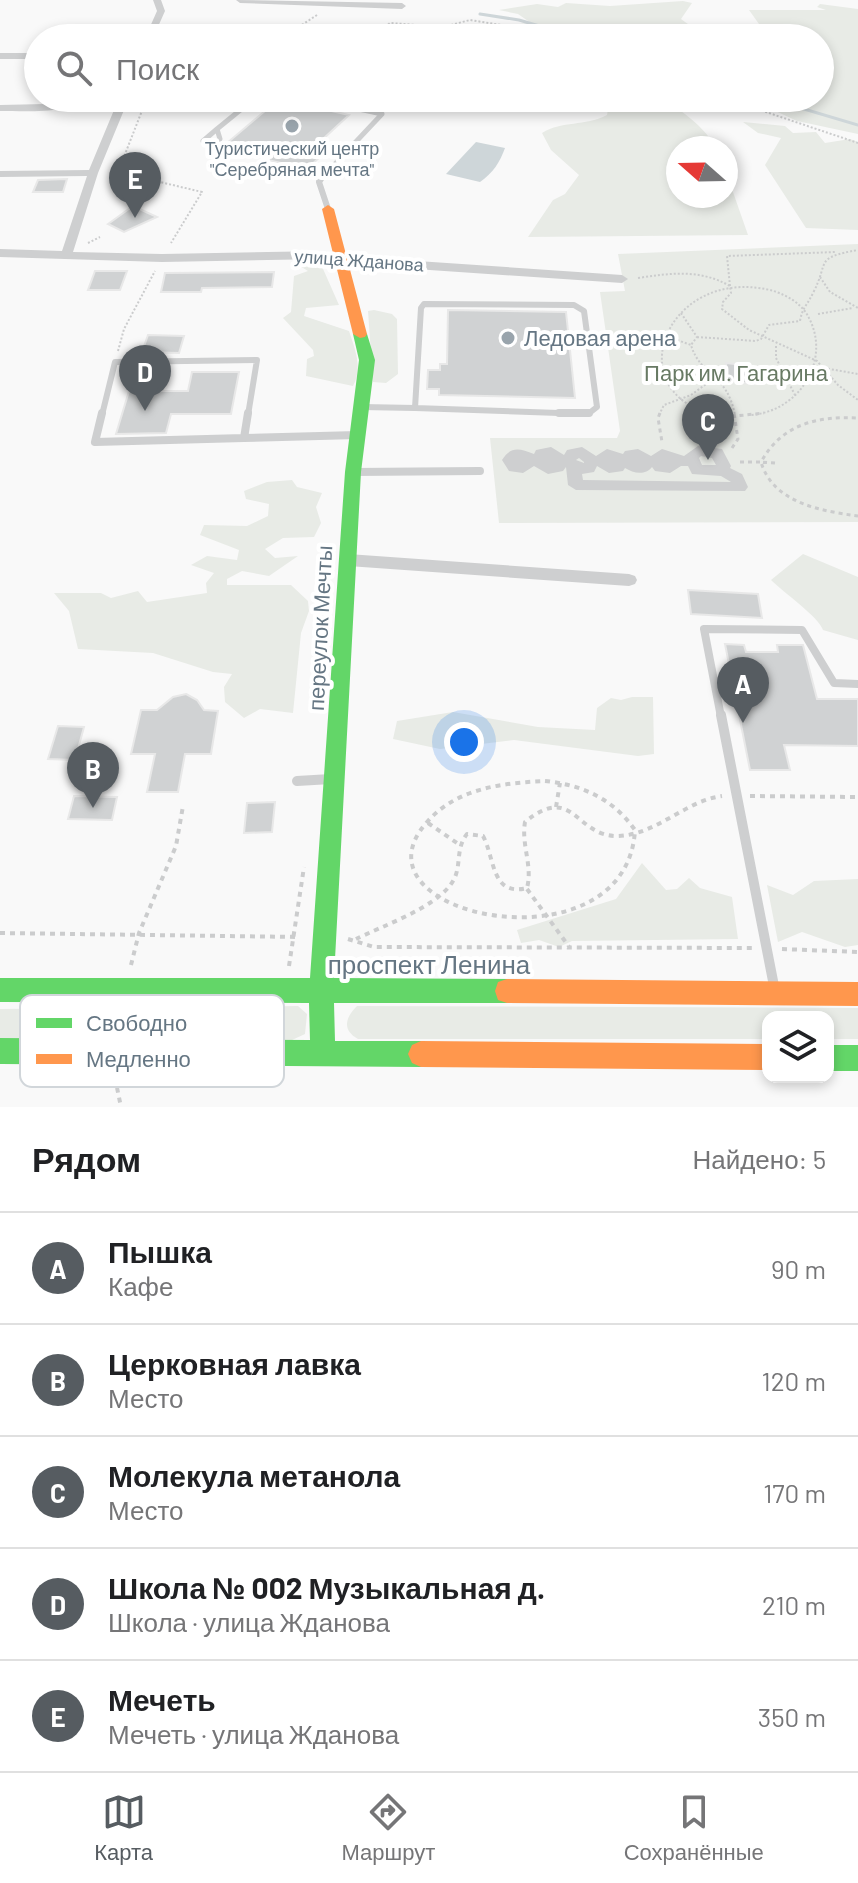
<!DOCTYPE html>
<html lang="ru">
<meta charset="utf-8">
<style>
body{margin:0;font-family:Barlow,sans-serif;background:#f6f6f6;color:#202124}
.controls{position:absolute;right:24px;bottom:24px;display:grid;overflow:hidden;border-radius:16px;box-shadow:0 4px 12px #0003}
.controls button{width:72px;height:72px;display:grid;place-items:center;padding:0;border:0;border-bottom:2px solid #e0e0e0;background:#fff;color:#202124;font:40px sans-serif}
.compass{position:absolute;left:666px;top:136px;width:72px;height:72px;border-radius:50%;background:#fff;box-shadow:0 4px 12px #0003;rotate:290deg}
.you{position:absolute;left:464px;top:742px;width:28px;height:28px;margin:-20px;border:6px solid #fff;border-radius:50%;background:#1a73e8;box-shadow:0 0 0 12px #1a73e833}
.badge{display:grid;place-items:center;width:52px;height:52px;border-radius:50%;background:#565c61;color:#fff;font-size:26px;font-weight:700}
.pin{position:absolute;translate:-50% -66px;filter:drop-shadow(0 2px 4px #0008)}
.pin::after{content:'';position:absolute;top:42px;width:28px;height:24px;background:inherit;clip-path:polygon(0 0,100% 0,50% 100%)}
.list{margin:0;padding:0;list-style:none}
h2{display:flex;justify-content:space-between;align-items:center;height:104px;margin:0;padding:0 32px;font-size:34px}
h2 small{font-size:26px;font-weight:400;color:#757577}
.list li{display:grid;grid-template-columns:52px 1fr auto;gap:24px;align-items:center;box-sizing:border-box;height:112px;padding:0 32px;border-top:2px solid #e0e0e0}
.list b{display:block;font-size:30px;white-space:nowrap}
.list p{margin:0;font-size:26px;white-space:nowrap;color:#757577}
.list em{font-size:26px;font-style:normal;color:#757577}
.icon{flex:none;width:44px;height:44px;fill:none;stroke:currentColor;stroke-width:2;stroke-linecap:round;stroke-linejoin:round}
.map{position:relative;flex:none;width:858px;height:1107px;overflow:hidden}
.search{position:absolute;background:#fff;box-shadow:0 4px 12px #0003;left:24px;right:24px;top:24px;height:88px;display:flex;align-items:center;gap:20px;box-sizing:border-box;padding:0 28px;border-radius:44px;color:#757577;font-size:30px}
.sheet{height:664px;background:#fff}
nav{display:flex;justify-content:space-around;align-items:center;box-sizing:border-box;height:112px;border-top:2px solid #e0e0e0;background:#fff;font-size:22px;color:#757577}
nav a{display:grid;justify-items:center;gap:4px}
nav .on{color:#565c61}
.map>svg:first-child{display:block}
.green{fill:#e8ebe6}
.water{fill:#ced6d9}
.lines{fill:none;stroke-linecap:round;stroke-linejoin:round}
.stream{stroke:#ced6d9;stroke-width:3}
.building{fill:#d0d2d3;stroke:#e8e8e8;stroke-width:2}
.path-far2{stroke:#cbcccd;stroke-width:2;stroke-dasharray:2 2;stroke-linecap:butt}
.path-far1{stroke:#cbcccd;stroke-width:3;stroke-dasharray:4 4;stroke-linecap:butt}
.path{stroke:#cbcccd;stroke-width:4;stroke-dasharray:5 5;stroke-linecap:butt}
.lane-far3{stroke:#cecfd0;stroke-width:5}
.lane-far2{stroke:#cecfd0;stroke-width:6}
.lane-far1{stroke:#cecfd0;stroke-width:8}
.lane{stroke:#cecfd0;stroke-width:10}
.street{fill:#cecfd0;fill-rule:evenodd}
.fast{fill:#63d668;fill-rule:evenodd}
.slow{fill:#ff974d;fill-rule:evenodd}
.poi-dot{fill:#99a4ac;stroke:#fff;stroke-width:3}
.labels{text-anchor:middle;stroke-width:8;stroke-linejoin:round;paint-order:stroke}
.far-poi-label{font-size:18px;fill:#657683;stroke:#fff}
.far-street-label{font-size:18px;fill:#657683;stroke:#fff}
.poi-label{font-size:22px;fill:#657683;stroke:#fff;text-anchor:start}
.park-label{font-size:22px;fill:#687a64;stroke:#fff}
.street-label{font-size:22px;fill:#657683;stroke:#fff}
.near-street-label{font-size:26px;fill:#657683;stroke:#fff}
.key{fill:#fff;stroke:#d1d6da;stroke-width:2}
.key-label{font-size:22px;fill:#657683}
</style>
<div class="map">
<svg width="858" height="1107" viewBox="0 0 858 1107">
<rect width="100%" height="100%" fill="#f9f9f9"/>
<!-- green -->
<path class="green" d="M 683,1 L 692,3 L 681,19 L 692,27 L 686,38 L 454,38 L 452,30 L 531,23 L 518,14 L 499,10 L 537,4 L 558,7 L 566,3 L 610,6 Z
M 820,4 L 858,9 L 858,134 L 797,121 L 769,108 L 732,104 L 723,98 L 820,98 L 820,38 L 769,38 L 749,10 L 826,10 L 817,7 Z
M 610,98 C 624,98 643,95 656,98 C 675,103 708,130 716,148 L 678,148 L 678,196 L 726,196 L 726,172 L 748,235 L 528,237 L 553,200 L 565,194 L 579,175 L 551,150 L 542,133 C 563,120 584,127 607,115 Z
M 743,122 L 785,126 L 793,133 L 816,132 L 825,143 L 850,139 L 858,142 L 858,230 L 806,228 L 765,165 L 781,138 L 758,133 Z
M 858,244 L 858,522 L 499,523 L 490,438 L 617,438 L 620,431 L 600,292 L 625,291 L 618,254 Z
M 303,260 L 320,262 L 339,305 L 306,308 L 304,316 L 349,331 C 355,349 363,368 353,386 L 306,376 L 307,359 L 314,356 L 313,350 L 283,318 L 291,312 L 294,276 L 308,271 L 295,263 Z
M 374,310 L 392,314 L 397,319 L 398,374 L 386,383 L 373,382 L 368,311 Z
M 292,480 L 297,487 L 322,493 L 316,507 L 321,523 L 314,537 L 283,538 L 265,549 L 275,558 L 298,556 L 269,576 L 242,571 L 227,579 L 227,585 L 291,585 L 308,601 L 309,611 L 301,633 L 293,713 L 260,709 L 244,718 L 225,702 L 224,687 L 232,674 L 213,672 L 153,653 L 78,649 L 69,611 L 54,593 L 101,593 L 111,598 L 138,591 L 147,602 L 207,593 L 206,583 L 214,573 L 191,565 L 207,556 L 237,560 L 239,550 L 200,535 L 204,525 L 247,526 L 268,516 L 269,504 L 246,499 L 244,491 L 267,482 Z
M 803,554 L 858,577 L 858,640 L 823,630 C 819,617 784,593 771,580 Z
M 632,697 L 653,697 L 654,754 L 638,756 L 514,740 L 440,749 L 393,739 L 397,721 L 453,712 L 538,727 L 595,730 L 597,708 L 611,698 L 621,700 Z
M 642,863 L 666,890 L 677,889 L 689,878 L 700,888 L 732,897 L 738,939 L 572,941 L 559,947 L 539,940 L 521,943 L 517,930 L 616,899 Z
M 858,879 L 858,945 L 845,947 L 802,932 L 778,942 L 767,885 L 793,895 L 814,881 Z
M 298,1006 L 307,1014 L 305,1034 L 292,1040 L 0,1039 L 0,1009 Z
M 357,1006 L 858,1008 L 858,1039 L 828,1039 L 828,1017 L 768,1017 L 768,1039 L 358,1039 C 342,1030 345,1018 357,1006 Z"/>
<!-- water -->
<path class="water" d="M 476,142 L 505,148 C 500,162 493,173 480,182 L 446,174 Z"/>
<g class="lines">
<!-- stream -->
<path class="stream" d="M 480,14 L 519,20 L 580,38
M 767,98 L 858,125"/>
</g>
<!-- building -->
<path class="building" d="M 279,99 L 349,115 L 309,152 L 322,155 L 307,169 L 220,149 Z
M 67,179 L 63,192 L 33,192 L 38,180 Z
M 133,206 L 157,217 L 124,232 L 108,224 Z
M 95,271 L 127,271 L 120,290 L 88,290 Z
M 274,272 L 272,287 L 202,288 L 201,292 L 161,292 L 165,273 Z
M 448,310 L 566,312 L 575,398 L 439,395 L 439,389 L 427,389 L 428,370 L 440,370 L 440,364 L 447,364 Z
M 148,335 L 184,336 L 179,353 L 142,352 Z
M 726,363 L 752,366 L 754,384 L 727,381 Z
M 192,372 L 239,372 L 231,414 L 171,414 L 166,433 L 116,434 L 129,391 L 188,391 Z
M 688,590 L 758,594 L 762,618 L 691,614 Z
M 725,644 L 744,645 L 746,652 L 778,652 L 777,645 L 803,645 L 817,699 L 858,699 L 858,746 L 784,745 L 790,770 L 750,770 Z
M 186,694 L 197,700 L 204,710 L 218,711 L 211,754 L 185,754 L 178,792 L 147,792 L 155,754 L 131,754 L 141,710 L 157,710 L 173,697 Z
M 58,726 L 84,727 L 75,760 L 48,759 Z
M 74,796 L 117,797 L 112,820 L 68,819 Z
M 275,802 L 272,832 L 244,833 L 247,803 Z"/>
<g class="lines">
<!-- path-far2 -->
<path class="path-far2" d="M 317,15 L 291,32 L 296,35 L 338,33 L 398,38
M 376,35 L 390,23 L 443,27 L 470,20 L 501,25 L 532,38
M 147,98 L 118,172 L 202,192 L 171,243
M 671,98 L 689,105 L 760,110 L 858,143
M 88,243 L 100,237
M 820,277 L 830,292 L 858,308
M 638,278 C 671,273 700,269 730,286 L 731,293 L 723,302 L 722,309 L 749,330 L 817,361 L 838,385 L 858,400
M 730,286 L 727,256 L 836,252
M 681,313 L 697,337 L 691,345 C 700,376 727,373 735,415
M 818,314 L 853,308
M 643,332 L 652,335 L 652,344 L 644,346 L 632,343 L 632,335 Z
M 666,336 L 691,345
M 697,337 L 756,341 L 761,339 L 769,325 L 800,321 C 802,308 808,304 813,293 C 830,261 813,258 858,250
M 654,341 L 663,343
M 776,346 L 776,358 L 796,397
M 118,351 L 124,329 L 155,271
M 824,368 L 858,374
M 659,415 L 664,405 L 691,395 L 713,379
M 716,415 C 617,394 665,266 770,290 C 785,294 802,303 809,318 C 831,360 800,411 751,415"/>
<!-- path-far1 -->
<path class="path-far1" d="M 660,413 L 658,418 L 662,442
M 708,413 L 726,417 L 764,413
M 732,448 L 738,439 L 734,413
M 740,462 L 761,462 C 782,424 817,416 858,418
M 775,463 L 761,462 C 773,503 821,511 858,516"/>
<!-- path -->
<path class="path" d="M 545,781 C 583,785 613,799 635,830 C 627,974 342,917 427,822 C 457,788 502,783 545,781 Z
M 750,796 L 858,797
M 556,807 L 560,783
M 428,823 L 457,843
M 527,889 L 570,948
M 0,933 L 300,937
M 348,939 L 374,947 L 754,948
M 356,939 C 382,926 438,907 453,881 C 462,866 455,849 467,834 L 483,836 C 495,858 491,897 527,888 C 533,866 521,845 525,822 C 574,782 575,837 618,836 C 656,835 685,801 722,796
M 782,949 L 858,952
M 131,965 L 139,933 L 176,846 L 183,806
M 289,966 L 304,867
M 115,1078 L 121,1107"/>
<!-- lane-far3 -->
<path class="lane-far3" d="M 308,98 L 382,114 L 319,181
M 217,129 L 220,139 L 214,144 L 203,141 Z
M 217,129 L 255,98"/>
<!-- lane-far2 -->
<path class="lane-far2" d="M 321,179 L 319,182 L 328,209
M 424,304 L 574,305 L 584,311 L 597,407 L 588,414 L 415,408 L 421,308 Z
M 362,407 L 415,408
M 102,415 L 115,362 L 257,360 L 248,415"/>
<!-- lane-far1 -->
<path class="lane-far1" d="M 102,413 L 95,442 L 244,438
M 559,413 L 589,413
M 244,438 L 248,413
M 244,438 L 357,435
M 353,472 L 480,471
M 721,717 L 704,629 L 802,630 L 834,683 L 858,684"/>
<!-- lane -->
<path class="lane" d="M 721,715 L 774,986
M 297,781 L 331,779"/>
<!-- street -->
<path class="street" d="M 153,0 L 161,0 L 165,11 L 153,38 L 145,38 L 157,11 Z
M 236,0 L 402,3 L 406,6 L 402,9 L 240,3 Z
M 0,53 L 38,53 L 38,59 L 0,59 Z
M 79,98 L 94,98 C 69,114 29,111 0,111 L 0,105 L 45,104 Z
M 119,98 L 129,98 L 98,173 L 73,252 L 162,254 L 324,251 L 343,256 L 622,275 L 628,279 L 622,283 L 342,264 L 324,259 L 162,262 L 0,257 L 0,249 L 62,251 L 87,176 L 0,177 L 0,171 L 89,170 Z
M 698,446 L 722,449 L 731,466 L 730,468 L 742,474 L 748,487 L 745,491 L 576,490 L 568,485 L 566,467 L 563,471 L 548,474 L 534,466 L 523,473 L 509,471 L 502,460 C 511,446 519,448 534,454 L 536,450 L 551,447 L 564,455 L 567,450 L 582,447 L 596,456 L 607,449 L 623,454 L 625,451 L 638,449 L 651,456 L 662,449 L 684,456 ZM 701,456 L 712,458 L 716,465 L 702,465 L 699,458 ZM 579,458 L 584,462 L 584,463 L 576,460 ZM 597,466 L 609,473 L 623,471 L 625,468 C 633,473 645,476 652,467 L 655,471 L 670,473 L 681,466 L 688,466 L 692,474 L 721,476 L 731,482 L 583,480 L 582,474 L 594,472 Z
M 348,554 L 629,574 L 635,576 L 637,580 L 635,584 L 629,586 L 348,566 L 342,564 L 340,560 L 342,556 Z"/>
<!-- fast -->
<path class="fast" d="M 360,330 L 367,334 L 375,360 L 361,472 L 334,978 L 507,979 L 516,982 L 519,991 L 516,1000 L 507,1003 L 334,1003 L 335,1041 L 421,1041 L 430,1045 L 434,1054 L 430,1063 L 421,1067 L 0,1064 L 0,1038 L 310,1040 L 309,1003 L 0,1002 L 0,978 L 310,978 L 345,472 L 359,360 L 353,334 Z
M 828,1045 L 858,1045 L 858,1071 L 828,1071 Z"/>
<!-- slow -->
<path class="slow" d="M 328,205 L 334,209 L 367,334 L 365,337 L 360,338 L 353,334 L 322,209 Z
M 507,979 L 858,982 L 858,1006 L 507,1003 L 498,1000 L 495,991 L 498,982 Z
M 421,1041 L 768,1044 L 768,1070 L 421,1067 L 412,1063 L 408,1054 L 412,1045 Z"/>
</g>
<!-- markers -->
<g class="poi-dot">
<circle cx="292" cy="126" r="8"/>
<circle cx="508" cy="338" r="8"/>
</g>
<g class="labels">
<!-- far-poi labels -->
<g class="far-poi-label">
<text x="292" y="155">Туристический центр<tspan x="292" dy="21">"Серебряная мечта"</tspan></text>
</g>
<!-- far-street labels -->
<g class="far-street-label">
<text transform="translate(359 261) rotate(4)" y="6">улица Жданова</text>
</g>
<!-- poi labels -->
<g class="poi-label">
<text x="524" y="346">Ледовая арена</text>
</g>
<!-- park labels -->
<g class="park-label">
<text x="736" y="381">Парк им. Гагарина</text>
</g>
<!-- street labels -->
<g class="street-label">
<text transform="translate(320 628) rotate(-87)" y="8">переулок Мечты</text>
</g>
<!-- near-street labels -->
<g class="near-street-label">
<text x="429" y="974">проспект Ленина</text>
</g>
</g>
<!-- legend -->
<rect x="20" y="995" width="264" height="92" rx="12" class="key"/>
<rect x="36" y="1018" width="36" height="10" fill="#63d668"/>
<rect x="36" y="1054" width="36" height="10" fill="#ff974d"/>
<g class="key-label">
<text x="86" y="1031">Свободно</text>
<text x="86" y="1067">Медленно</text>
</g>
</svg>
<div class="controls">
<button><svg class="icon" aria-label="layers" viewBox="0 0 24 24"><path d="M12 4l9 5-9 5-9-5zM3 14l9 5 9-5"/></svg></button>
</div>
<svg class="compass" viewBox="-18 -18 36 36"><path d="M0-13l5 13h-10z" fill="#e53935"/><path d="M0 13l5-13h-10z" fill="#757577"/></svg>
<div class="you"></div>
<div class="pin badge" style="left:743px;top:723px">A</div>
<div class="pin badge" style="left:93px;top:808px">B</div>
<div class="pin badge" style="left:708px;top:460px">C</div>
<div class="pin badge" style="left:145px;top:411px">D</div>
<div class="pin badge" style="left:135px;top:218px">E</div>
<div class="search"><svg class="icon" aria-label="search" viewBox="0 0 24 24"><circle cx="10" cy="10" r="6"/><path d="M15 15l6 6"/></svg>Поиск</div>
</div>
<section class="sheet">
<h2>Рядом<small>Найдено: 5</small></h2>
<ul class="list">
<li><span class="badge">A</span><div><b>Пышка</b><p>Кафе</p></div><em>90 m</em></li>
<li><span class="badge">B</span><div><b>Церковная лавка</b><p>Место</p></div><em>120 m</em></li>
<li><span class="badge">C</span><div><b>Молекула метанола</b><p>Место</p></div><em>170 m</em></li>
<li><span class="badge">D</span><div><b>Школа № 002 Музыкальная д.</b><p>Школа · улица Жданова</p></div><em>210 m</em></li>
<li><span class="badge">E</span><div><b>Мечеть</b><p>Мечеть · улица Жданова</p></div><em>350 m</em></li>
</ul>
</section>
<nav>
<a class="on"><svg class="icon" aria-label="map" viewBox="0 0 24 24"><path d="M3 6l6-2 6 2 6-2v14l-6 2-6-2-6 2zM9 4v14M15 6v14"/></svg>Карта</a>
<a><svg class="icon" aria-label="directions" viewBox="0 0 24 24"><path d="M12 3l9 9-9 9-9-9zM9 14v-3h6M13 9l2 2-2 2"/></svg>Маршрут</a>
<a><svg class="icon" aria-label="saved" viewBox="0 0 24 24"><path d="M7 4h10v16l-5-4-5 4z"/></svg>Сохранённые</a>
</nav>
